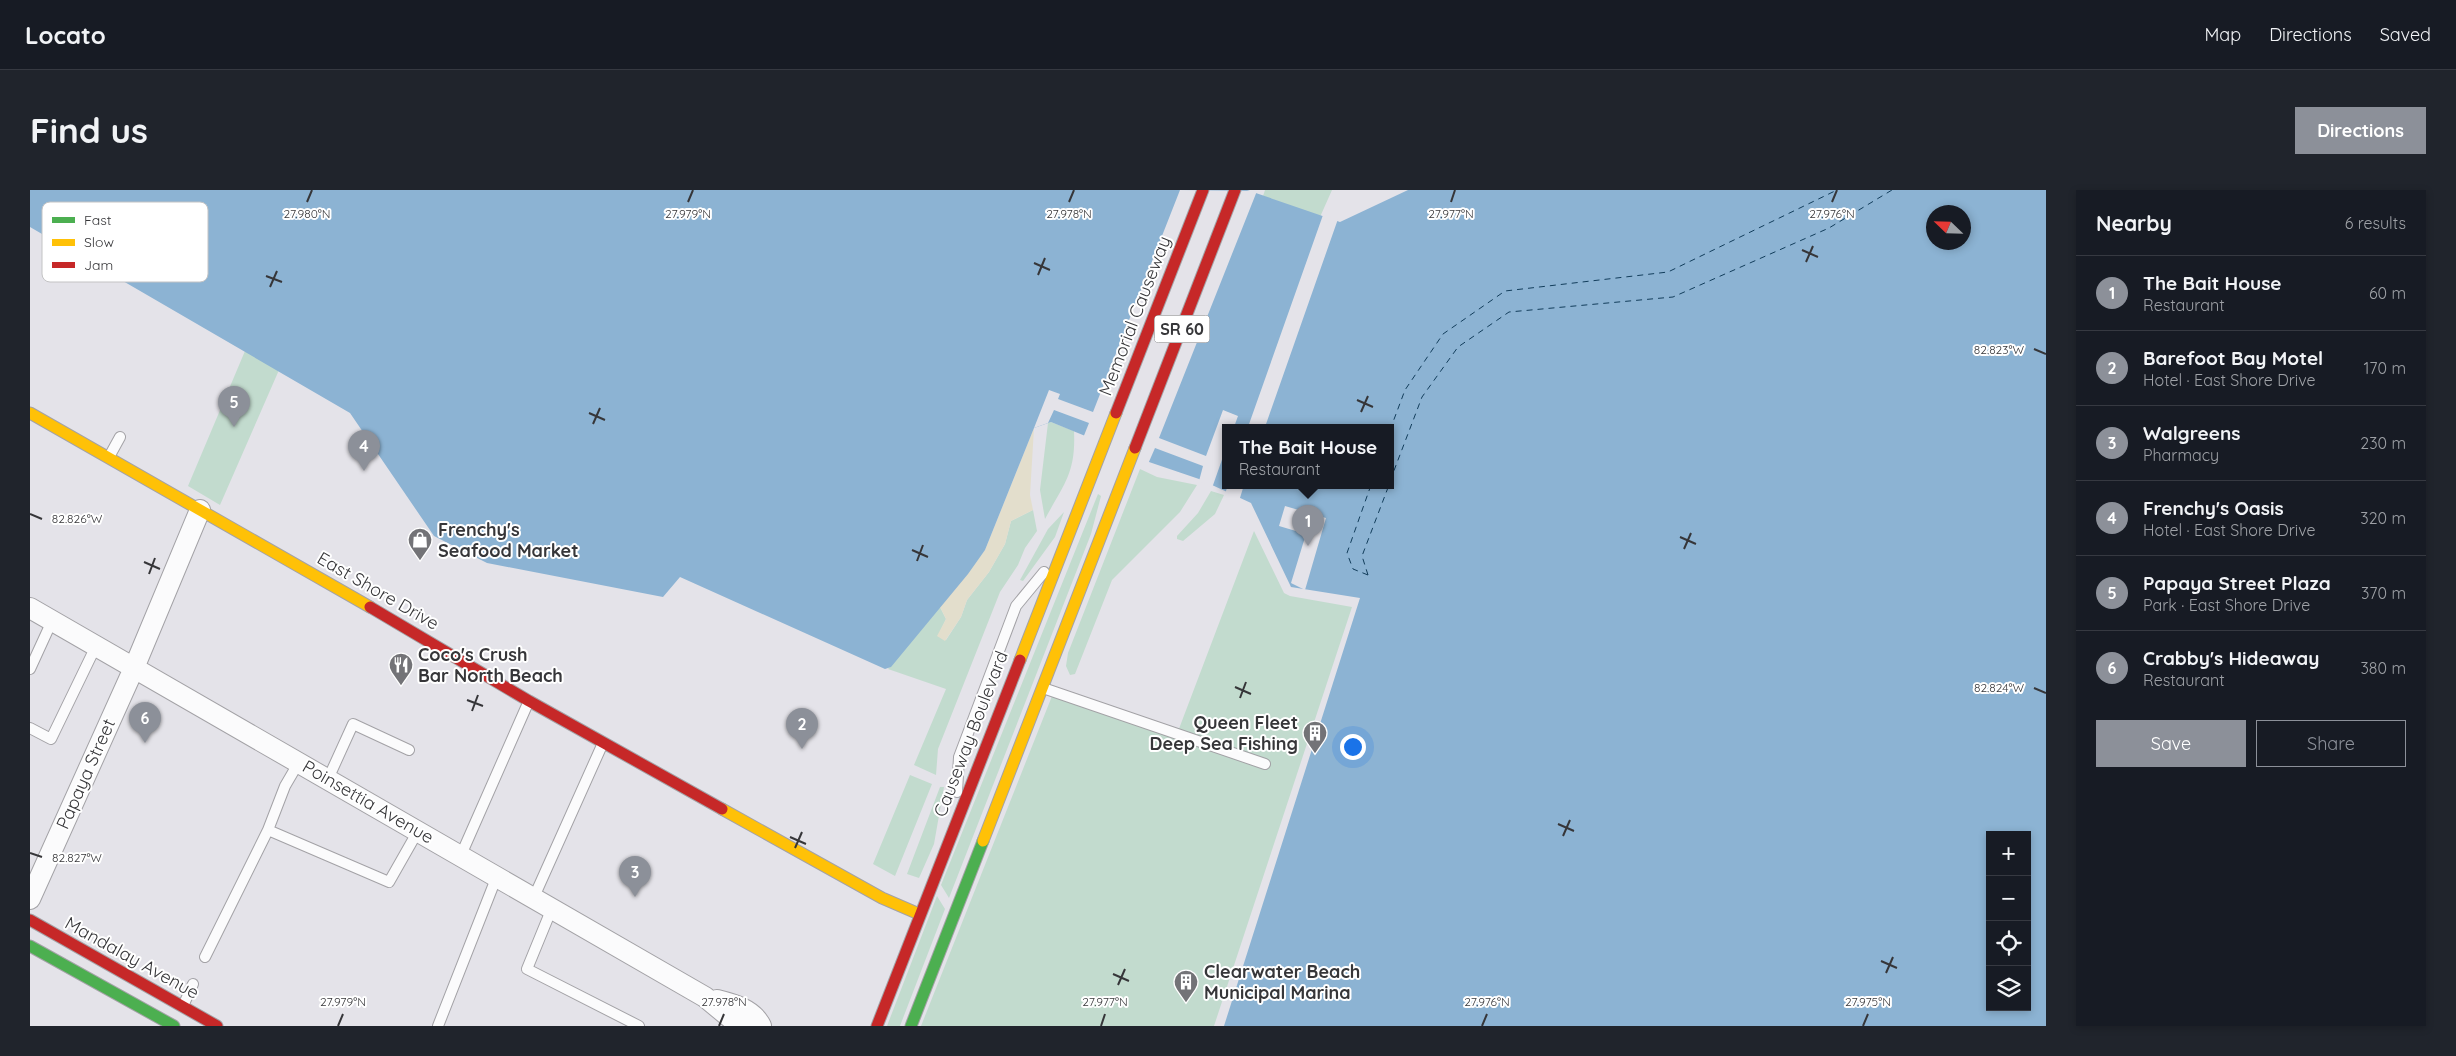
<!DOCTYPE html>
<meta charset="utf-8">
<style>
body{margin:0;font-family:Quicksand,sans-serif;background:#20242c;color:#f1f3f6}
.controls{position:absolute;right:15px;bottom:15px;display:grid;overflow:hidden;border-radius:0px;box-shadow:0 2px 8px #0003}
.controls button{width:45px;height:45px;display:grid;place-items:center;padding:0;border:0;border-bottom:1px solid #363941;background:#171b24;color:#f1f3f6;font:25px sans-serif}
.compass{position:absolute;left:1896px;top:15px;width:45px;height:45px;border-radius:50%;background:#171b24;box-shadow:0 2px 8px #0003;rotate:293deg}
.you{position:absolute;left:1322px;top:556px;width:18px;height:18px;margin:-12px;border:4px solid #fff;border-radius:50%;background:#1a73e8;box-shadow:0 0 0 8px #1a73e833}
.badge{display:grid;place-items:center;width:32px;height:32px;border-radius:50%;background:#8c9099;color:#fff;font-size:16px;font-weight:700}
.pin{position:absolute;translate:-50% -41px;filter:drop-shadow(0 1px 2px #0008)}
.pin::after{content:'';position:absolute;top:26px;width:18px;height:15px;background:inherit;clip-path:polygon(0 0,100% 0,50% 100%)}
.popup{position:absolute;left:1192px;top:234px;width:172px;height:65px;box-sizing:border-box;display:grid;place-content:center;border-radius:0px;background:#171b24;filter:drop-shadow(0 1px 4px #0005);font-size:16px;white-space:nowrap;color:#9ea1a6}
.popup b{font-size:19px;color:#f1f3f6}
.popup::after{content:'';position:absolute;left:50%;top:100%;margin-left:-10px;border:10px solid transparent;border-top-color:#171b24}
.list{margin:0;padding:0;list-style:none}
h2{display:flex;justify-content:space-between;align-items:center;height:65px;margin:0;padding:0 20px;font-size:21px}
h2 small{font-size:16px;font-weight:400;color:#9ea1a6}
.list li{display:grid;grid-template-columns:32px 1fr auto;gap:15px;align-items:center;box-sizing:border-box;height:75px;padding:0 20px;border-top:1px solid #363941}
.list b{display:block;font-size:19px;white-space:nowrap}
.list p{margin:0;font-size:16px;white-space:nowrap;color:#9ea1a6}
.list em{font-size:16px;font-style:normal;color:#9ea1a6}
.actions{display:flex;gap:10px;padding:15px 20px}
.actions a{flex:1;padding:11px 0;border:1px solid #8c9099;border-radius:0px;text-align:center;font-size:18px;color:#8c9099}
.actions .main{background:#8c9099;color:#fff}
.icon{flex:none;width:28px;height:28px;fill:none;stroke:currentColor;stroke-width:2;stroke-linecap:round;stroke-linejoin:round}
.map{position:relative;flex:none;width:2016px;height:836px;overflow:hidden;border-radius:0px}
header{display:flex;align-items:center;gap:30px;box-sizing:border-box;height:70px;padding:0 25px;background:#171b24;border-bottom:1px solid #363941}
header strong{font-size:24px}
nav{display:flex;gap:28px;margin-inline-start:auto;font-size:18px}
.intro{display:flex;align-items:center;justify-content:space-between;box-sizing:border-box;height:120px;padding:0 30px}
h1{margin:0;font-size:35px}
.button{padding:12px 22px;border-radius:0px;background:#8c9099;color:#fff;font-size:18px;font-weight:700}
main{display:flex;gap:30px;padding:0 30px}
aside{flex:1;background:#171b24;border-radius:0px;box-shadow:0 2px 8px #0003}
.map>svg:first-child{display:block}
.green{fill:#c2dbce}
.sand{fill:#e3decc}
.water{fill:#8cb3d3;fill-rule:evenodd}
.pier{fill:#e4e3e9}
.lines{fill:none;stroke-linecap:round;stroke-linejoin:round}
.ferry{stroke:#123d5b;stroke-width:1;stroke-dasharray:6 5;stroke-linecap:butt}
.lane-casing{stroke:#a3a2a6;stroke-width:12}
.street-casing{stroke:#a3a2a6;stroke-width:22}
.fast-casing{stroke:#a3a2a6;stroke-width:13}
.slow-casing{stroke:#a3a2a6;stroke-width:13}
.jam-casing{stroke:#a3a2a6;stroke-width:13}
.lane{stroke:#fbfbfc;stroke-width:10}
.street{stroke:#fbfbfc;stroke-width:20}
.fast{stroke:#4caf50;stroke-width:11}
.slow{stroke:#ffc107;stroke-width:11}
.jam{stroke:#c62828;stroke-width:11}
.ticks{fill:none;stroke:#363639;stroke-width:2}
.labels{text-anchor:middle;stroke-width:4;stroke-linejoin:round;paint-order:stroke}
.shield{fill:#fff;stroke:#727274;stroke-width:1}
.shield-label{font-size:16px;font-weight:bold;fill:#363639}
.street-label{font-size:18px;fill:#363639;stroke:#fff}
.poi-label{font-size:18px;font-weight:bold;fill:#363639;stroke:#fff;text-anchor:start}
.key{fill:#fff;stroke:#c3c3c4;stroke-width:1}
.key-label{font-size:14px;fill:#363639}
.ticks-label{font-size:12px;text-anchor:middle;fill:#363639;stroke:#fff;stroke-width:4;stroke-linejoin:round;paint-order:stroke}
</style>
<header>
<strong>Locato</strong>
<nav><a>Map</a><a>Directions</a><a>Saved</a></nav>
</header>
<div class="intro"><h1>Find us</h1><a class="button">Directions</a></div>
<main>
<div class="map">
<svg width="2016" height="836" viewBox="0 0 2016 836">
<rect width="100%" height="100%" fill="#e4e3e9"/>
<!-- green -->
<path class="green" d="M 1235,0 L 1302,0 L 1290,27 L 1233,6 Z
M 215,161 L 249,180 L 190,315 L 158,296 Z
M 1021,232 L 1044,241 C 1046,283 1034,294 1015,329 L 1010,300 L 1018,233 Z
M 1110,279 L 1127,287 L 1167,295 L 1150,322 L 1082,390 L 1045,484 L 1040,485 L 1036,476 L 1038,463 Z
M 1181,301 L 1194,305 L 1185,324 L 1153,351 L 1147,349 L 1147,346 L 1168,323 Z
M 1068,304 L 1071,306 L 1061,344 L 919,708 L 911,695 Z
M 1003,320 L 1007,341 L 995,358 L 988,375 L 970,402 L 908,559 L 906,585 L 884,575 L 916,499 L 858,479 L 910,417 L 916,429 L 908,446 L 916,450 L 931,427 L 937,410 L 959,382 L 975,354 L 981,331 Z
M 1034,322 L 1025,347 L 993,391 L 990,390 L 1018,339 Z
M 1224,341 L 1254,403 L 1260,406 L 1322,417 L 1184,836 L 891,836 L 1024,501 L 1147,544 Z
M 880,585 L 902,594 L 865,686 L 843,674 Z
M 910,597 L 914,597 L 904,654 L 889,688 L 877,684 Z
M 907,706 L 915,719 L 870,836 L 857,836 Z"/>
<!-- sand -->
<path class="sand" d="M 1004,238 L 1000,305 L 1003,320 L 981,331 L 975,354 L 959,382 L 937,410 L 931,427 L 915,451 L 907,446 L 916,429 L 910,417 L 955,360 Z"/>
<!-- water -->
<path class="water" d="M 0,0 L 1217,0 L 1310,32 L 1378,0 L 2016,0 L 2016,836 L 1194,836 L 1330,408 L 1261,397 L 1221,313 L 1169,289 L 1119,272 L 1021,232 L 1004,238 L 955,360 L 938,384 L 861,477 L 855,479 L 650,387 L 633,407 L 457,373 L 404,346 L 320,223 L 0,37 ZM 1904,22 L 1934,22 L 1934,52 L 1904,52 ZM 1196,237 L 1360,237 L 1360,295 L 1196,295 ZM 1960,645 L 1997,645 L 1997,817 L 1960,817 Z"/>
<!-- pier -->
<path class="pier" d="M 1150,0 L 1227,1 L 1129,248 L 1176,266 L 1193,220 L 1208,226 L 1204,237 L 1196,237 L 1195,261 L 1182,298 L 1169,291 L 1173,276 L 1125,258 L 1118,274 L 1053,248 L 1059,233 L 1024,220 L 1018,233 L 1004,238 L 1019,200 L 1030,204 L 1028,209 L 1063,222 Z
M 1293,25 L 1308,29 L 1235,237 L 1218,237 Z
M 1198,295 L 1214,295 L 1209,311 L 1195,304 Z
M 1255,316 L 1296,328 L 1275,400 L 1261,393 L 1276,344 L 1249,336 Z"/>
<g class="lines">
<!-- ferry -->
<path class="ferry" d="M 1360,240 L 1375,200 L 1413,144 L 1475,101 L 1638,82 L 1807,0
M 1360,291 L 1392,207 L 1428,157 L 1479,122 L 1643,107 L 1799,38 L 1862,0
M 1338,385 L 1323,379 L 1317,363 L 1341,295
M 1338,385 L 1332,366 L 1359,295"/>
<defs>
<path id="lane" d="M 79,267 L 90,247
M 0,479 L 22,431
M 1013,498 L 1235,574
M 0,538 L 21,549 L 66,456
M 269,572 L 255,596 L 238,640 L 359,692 L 388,641
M 298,589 L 323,534 L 379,560
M 927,602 L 929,567 L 986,416 L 1014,382
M 431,665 L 498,513
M 504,707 L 573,553
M 522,718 L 497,779 L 609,836
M 175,767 L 238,640
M 153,816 L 163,794
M 408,836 L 467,686"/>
<path id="street" d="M 0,418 L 675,807 L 710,836
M 0,709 L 104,478 L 170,320
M 687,810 C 703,814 723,819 731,836"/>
<path id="fast" d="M 0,756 L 144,836
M 881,836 L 953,651"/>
<path id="slow" d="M 0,223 L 340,417
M 990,470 L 1086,223
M 692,619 L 852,708 L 889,724
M 953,651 L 1105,258"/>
<path id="jam" d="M 1086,223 L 1173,0
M 1105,258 L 1205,0
M 340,417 L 499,511 L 692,619
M 0,730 L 187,836
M 847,836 L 990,470"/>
</defs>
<!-- lane casing -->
<use href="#lane" class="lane-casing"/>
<!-- street casing -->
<use href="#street" class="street-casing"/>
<!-- fast casing -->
<use href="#fast" class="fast-casing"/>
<!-- slow casing -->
<use href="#slow" class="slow-casing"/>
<!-- jam casing -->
<use href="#jam" class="jam-casing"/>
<!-- lane -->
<use href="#lane" class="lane"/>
<!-- street -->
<use href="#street" class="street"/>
<!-- fast -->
<use href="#fast" class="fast"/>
<!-- slow -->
<use href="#slow" class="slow"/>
<!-- jam -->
<use href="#jam" class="jam"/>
</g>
<!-- ticks -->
<path class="ticks" d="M 277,12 L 282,0M 658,12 L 663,0M 1039,12 L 1044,0M 1421,12 L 1425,0M 1802,12 L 1807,0M 1772,60 L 1788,67M 1776,72 L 1783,56M 1004,73 L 1020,80M 1008,85 L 1015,68M 236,86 L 252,92M 240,97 L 247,81M 2004,159 L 2016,164M 1327,210 L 1343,217M 1331,222 L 1338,206M 559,223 L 575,230M 563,234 L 570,218M 0,324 L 12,329M 1650,347 L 1666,354M 1654,359 L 1661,343M 882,360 L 898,367M 887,371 L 893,355M 114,372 L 130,379M 119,384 L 125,368M 1205,497 L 1221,504M 2004,498 L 2016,503M 1210,508 L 1216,492M 437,510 L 453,516M 442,521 L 448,505M 1528,634 L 1544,641M 1533,646 L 1540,630M 760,647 L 776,654M 765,658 L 772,642M 0,663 L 12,667M 1851,771 L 1867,778M 1856,783 L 1863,767M 1083,784 L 1099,791M 1088,795 L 1095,779M 308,836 L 313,824M 689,836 L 694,824M 1071,836 L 1075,824M 1452,836 L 1457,824M 1833,836 L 1838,824"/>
<!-- icons -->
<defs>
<symbol id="shop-pin" viewBox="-11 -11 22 30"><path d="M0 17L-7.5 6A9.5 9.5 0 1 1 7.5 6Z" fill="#737377" stroke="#fff"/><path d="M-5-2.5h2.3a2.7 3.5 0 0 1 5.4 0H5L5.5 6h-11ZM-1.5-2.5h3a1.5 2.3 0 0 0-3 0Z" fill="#fff"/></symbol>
<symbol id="restaurant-pin" viewBox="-11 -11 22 30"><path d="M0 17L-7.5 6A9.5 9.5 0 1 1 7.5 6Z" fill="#737377" stroke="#fff"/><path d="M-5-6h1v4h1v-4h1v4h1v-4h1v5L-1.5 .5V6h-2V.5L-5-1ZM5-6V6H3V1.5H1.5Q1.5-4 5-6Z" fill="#fff"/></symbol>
<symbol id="building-pin" viewBox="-11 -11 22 30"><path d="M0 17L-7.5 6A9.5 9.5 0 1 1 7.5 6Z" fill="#737377" stroke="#fff"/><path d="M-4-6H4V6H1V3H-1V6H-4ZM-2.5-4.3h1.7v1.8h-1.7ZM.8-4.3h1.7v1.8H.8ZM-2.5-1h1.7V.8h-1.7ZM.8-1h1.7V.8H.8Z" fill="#fff"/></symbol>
</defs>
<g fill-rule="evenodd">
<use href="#shop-pin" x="376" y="336" width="28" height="38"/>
<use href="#restaurant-pin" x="357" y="461" width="28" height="38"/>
<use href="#building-pin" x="1271" y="529" width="28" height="38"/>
<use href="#building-pin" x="1142" y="778" width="28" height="38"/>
</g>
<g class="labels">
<!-- shield labels -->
<rect class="shield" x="1124.5" y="125.5" width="55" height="27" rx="4"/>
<g class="shield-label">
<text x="1152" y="145">SR 60</text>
</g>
<!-- street labels -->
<g class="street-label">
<text transform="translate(1105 126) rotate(-69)" y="6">Memorial Causeway</text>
<text transform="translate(348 401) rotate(30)" y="6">East Shore Drive</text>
<text transform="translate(941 544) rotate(-69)" y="6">Causeway Boulevard</text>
<text transform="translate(56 584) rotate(-66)" y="6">Papaya Street</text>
<text transform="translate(338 612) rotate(30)" y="6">Poinsettia Avenue</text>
<text transform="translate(102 768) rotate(29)" y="6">Mandalay Avenue</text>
</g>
<!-- poi labels -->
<g class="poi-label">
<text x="408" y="346">Frenchy's<tspan x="408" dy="21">Seafood Market</tspan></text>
<text x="388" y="471">Coco's Crush<tspan x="388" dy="21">Bar North Beach</tspan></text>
<text x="1268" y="539" text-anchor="end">Queen Fleet<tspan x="1268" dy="21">Deep Sea Fishing</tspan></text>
<text x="1174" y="788">Clearwater Beach<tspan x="1174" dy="21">Municipal Marina</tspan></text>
</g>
</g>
<!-- legend -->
<rect x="12" y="12" width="166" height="80" rx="8" class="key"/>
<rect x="22" y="27" width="23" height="6" fill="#4caf50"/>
<rect x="22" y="49" width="23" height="7" fill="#ffc107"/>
<rect x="22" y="72" width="23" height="6" fill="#c62828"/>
<g class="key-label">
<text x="54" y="35">Fast</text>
<text x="54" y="57">Slow</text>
<text x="54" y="80">Jam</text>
</g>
<g class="ticks-label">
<text x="277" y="28">27.980°N</text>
<text x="658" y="28">27.979°N</text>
<text x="1802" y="28">27.976°N</text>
<text x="1039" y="28">27.978°N</text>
<text x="1421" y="28">27.977°N</text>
<text x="1969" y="164">82.823°W</text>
<text x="47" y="333">82.826°W</text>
<text x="1969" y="502">82.824°W</text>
<text x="47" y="672">82.827°W</text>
<text x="313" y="816">27.979°N</text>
<text x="694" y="816">27.978°N</text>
<text x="1075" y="816">27.977°N</text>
<text x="1457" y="816">27.976°N</text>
<text x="1838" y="816">27.975°N</text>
</g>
</svg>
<div class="controls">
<button>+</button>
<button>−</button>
<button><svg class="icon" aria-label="locate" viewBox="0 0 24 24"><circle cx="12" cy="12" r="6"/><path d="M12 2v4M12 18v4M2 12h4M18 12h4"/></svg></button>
<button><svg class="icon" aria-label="layers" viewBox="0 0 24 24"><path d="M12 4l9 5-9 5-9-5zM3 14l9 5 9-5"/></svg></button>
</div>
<svg class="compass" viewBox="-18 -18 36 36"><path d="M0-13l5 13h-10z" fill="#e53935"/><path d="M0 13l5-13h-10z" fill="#9ea1a6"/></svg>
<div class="you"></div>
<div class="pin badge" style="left:1278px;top:356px">1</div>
<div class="popup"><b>The Bait House</b>Restaurant</div>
<div class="pin badge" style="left:772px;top:559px">2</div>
<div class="pin badge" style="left:605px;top:707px">3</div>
<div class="pin badge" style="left:334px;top:281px">4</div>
<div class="pin badge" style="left:204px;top:237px">5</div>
<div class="pin badge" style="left:115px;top:553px">6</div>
</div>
<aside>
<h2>Nearby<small>6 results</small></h2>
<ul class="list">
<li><span class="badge">1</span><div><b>The Bait House</b><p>Restaurant</p></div><em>60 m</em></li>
<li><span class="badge">2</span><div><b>Barefoot Bay Motel</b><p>Hotel · East Shore Drive</p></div><em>170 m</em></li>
<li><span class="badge">3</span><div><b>Walgreens</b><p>Pharmacy</p></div><em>230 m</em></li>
<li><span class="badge">4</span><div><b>Frenchy's Oasis</b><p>Hotel · East Shore Drive</p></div><em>320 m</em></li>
<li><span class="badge">5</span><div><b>Papaya Street Plaza</b><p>Park · East Shore Drive</p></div><em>370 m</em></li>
<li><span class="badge">6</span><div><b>Crabby's Hideaway</b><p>Restaurant</p></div><em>380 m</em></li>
</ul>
<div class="actions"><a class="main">Save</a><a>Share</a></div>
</aside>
</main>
